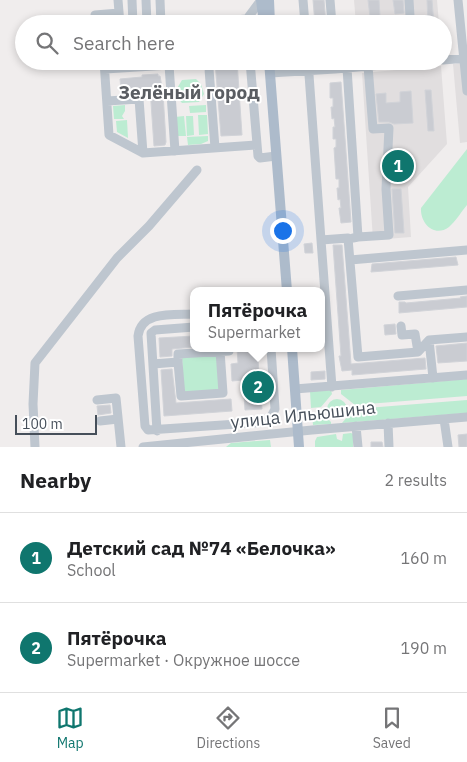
<!DOCTYPE html>
<meta charset="utf-8">
<style>
body{margin:0;font-family:"IBM Plex Sans",sans-serif;background:#f2f2f2;color:#202124}
.scale{position:absolute;left:15px;bottom:12px;width:82px;box-sizing:border-box;padding-left:5px;border:2px solid #464f5a;border-top:0;font-size:14px;line-height:18px;white-space:nowrap;color:#464f5a;-webkit-text-stroke:4px #fff;paint-order:stroke}
.you{position:absolute;left:282px;top:230px;width:18px;height:18px;margin:-12px;border:4px solid #fff;border-radius:50%;background:#1a73e8;box-shadow:0 0 0 8px #1a73e833}
.badge{display:grid;place-items:center;width:32px;height:32px;border-radius:50%;background:#0f766e;color:#fff;font-size:16px;font-weight:700}
.pin{position:absolute;translate:-50% -50%;border:2px solid #fff;box-shadow:0 1px 5px #0006}
.popup{position:absolute;left:190px;top:287px;width:135px;height:65px;box-sizing:border-box;display:grid;place-content:center;border-radius:10px;background:#fff;filter:drop-shadow(0 1px 4px #0005);font-size:16px;white-space:nowrap;color:#757577}
.popup b{font-size:19px;color:#202124}
.popup::after{content:'';position:absolute;left:50%;top:100%;margin-left:-10px;border:10px solid transparent;border-top-color:#fff}
.list{margin:0;padding:0;list-style:none}
h2{display:flex;justify-content:space-between;align-items:center;height:65px;margin:0;padding:0 20px;font-size:21px}
h2 small{font-size:16px;font-weight:400;color:#757577}
.list li{display:grid;grid-template-columns:32px 1fr auto;gap:15px;align-items:center;box-sizing:border-box;height:90px;padding:0 20px;border-top:1px solid #e0e0e0}
.list b{display:block;font-size:19px;white-space:nowrap}
.list p{margin:0;font-size:16px;white-space:nowrap;color:#757577}
.list em{font-size:16px;font-style:normal;color:#757577}
.icon{flex:none;width:28px;height:28px;fill:none;stroke:currentColor;stroke-width:2;stroke-linecap:round;stroke-linejoin:round}
.map{position:relative;flex:none;width:467px;height:447px;overflow:hidden}
.search{position:absolute;background:#fff;box-shadow:0 2px 8px #0003;left:15px;right:15px;top:15px;height:55px;display:flex;align-items:center;gap:12px;box-sizing:border-box;padding:0 18px;border-radius:28px;color:#757577;font-size:19px}
.sheet{height:245px;background:#fff}
nav{display:flex;justify-content:space-around;align-items:center;box-sizing:border-box;height:70px;border-top:1px solid #e0e0e0;background:#fff;font-size:14px;color:#757577}
nav a{display:grid;justify-items:center;gap:2px}
nav .on{color:#0f766e}
.map>svg:first-child{display:block}
.education{fill:#e1dedf}
.green{fill:#bcecd2}
.building{fill:#caccd2;stroke:#d1d3d8}
.lines{fill:none;stroke-linecap:round;stroke-linejoin:round}
.minor{stroke:#bec6cf;stroke-width:9}
.major{stroke:#adbbcb;stroke-width:10}
.labels{text-anchor:middle;stroke-width:4;stroke-linejoin:round;paint-order:stroke}
.street-label{font-size:18px;fill:#464f5a;stroke:#fff}
.neighbourhood-label{font-size:19px;font-weight:bold;fill:#5a5d62;stroke:#fff}
</style>
<div class="map">
<svg width="467" height="447" viewBox="0 0 467 447">
<rect width="100%" height="100%" fill="#f0eded"/>
<!-- education -->
<path class="education" d="M 354,0 L 437,0 L 439,24 L 356,24 Z
M 467,63 L 467,142 L 460,143 L 453,64 Z
M 441,66 L 447,144 L 408,187 L 411,237 L 373,240 L 362,73 Z"/>
<!-- green -->
<path class="green" d="M 182,80 L 196,79 L 201,84 L 204,94 L 199,102 L 182,103 L 176,96 L 176,90 Z
M 125,105 L 125,111 L 122,116 L 124,119 L 114,119 L 113,106 Z
M 206,105 L 206,112 L 190,113 L 189,106 Z
M 207,115 L 208,134 L 199,135 L 198,115 Z
M 184,116 L 186,136 L 176,136 L 175,117 Z
M 186,116 L 193,116 L 194,135 L 187,136 Z
M 127,120 L 128,138 L 117,132 L 116,121 Z
M 208,136 L 208,141 L 201,144 L 188,145 L 187,137 Z
M 467,149 L 467,205 C 461,212 456,221 449,227 C 434,238 420,223 421,208 Z
M 218,355 L 220,390 L 184,393 L 182,357 Z
M 467,379 L 467,396 L 355,405 L 341,394 L 341,390 Z
M 331,390 L 332,394 L 321,407 L 311,408 L 310,391 Z
M327 409a10 10 0 1 1 20 0a10 10 0 1 1-20 0Z
M 467,400 L 467,413 L 342,423 L 354,409 Z
M 312,413 L 322,413 L 331,422 L 331,424 L 313,425 Z
M 351,433 L 353,434 L 353,447 L 315,447 L 315,441 L 317,437 L 336,434 L 337,439 L 342,441 L 343,434 Z
M 270,440 L 271,447 L 226,447 L 231,443 Z"/>
<!-- building -->
<path class="building" d="M 313,0 L 324,0 L 326,24 L 315,24 Z
M 368,0 L 379,0 L 380,16 L 370,17 Z
M 393,0 L 403,0 L 404,13 L 395,14 Z
M 427,0 L 432,0 L 434,24 L 428,24 Z
M 215,61 L 237,61 L 242,135 L 221,136 Z
M 158,74 L 158,76 L 160,76 L 163,93 L 166,142 L 165,145 L 154,146 L 150,88 L 121,90 L 120,79 L 142,77 L 142,75 Z
M 341,82 L 351,222 L 341,223 L 339,208 L 341,208 L 340,199 L 338,200 L 337,188 L 339,188 L 339,179 L 336,179 L 334,148 L 336,147 L 336,139 L 333,139 L 333,127 L 335,127 L 334,118 L 332,119 L 331,107 L 333,107 L 333,98 L 330,98 L 330,83 Z
M 425,90 L 431,90 L 434,131 L 428,131 Z
M 411,91 L 413,123 L 394,124 L 389,122 L 379,122 L 376,94 L 386,93 L 386,103 L 400,102 L 400,92 Z
M 392,189 L 401,189 L 404,233 L 395,233 Z
M 312,243 L 313,253 L 305,253 L 304,244 Z
M 333,245 L 342,245 L 351,364 L 425,358 L 426,369 L 352,375 L 352,370 L 342,371 L 339,356 L 341,356 Z
M 456,257 L 458,265 L 371,272 L 372,264 Z
M 467,296 L 467,307 L 399,313 L 399,302 L 405,302 L 406,303 L 461,298 L 460,297 Z
M 395,324 L 396,334 L 385,335 L 384,325 Z
M 194,336 L 194,347 L 172,349 L 172,356 L 160,357 L 159,338 Z
M 467,343 L 467,361 L 438,363 L 436,346 Z
M 237,348 L 257,348 L 262,409 L 245,410 L 243,380 L 232,381 L 231,364 L 238,363 Z
M 172,369 L 176,403 L 231,399 L 232,411 L 164,416 L 161,370 Z
M 325,371 L 325,379 L 311,380 L 311,372 Z
M 110,405 L 111,413 L 98,415 L 97,406 Z
M 467,434 L 467,447 L 459,447 L 458,435 Z
M 371,442 L 382,442 L 383,447 L 371,447 Z"/>
<g class="lines">
<!-- minor -->
<path class="minor" d="M 118,0 L 120,24
M 132,0 L 133,24
M 146,0 L 147,24
M 160,0 L 161,24
M 303,0 L 305,24
M 330,0 L 332,24
M 409,0 L 410,16
M 458,0 L 467,91
M 95,15 L 119,13
M 248,23 L 247,19 L 261,0
M 181,24 L 247,19
M 443,60 L 467,58
M 104,61 L 109,135 L 143,153 L 256,145
M 250,61 L 258,156 L 260,158 L 276,156
M 308,61 L 321,240 L 348,238 L 358,357 L 418,352 L 429,340 L 467,337
M 169,65 L 175,151
M 347,68 L 358,237 L 353,238
M 105,69 L 202,63 L 207,65 L 209,69 L 215,148
M 335,69 L 428,61
M 270,73 L 335,69 L 334,61
M 107,101 L 139,99 L 143,153
M 358,237 L 389,235 L 386,189 L 389,128 L 373,129 L 368,66
M 321,240 L 332,387
M 350,260 L 467,250
M 398,296 L 467,290
M 194,314 C 175,315 141,310 138,336 L 145,426 L 148,430 L 267,422 L 272,415 L 275,409 L 271,348
M 401,326 L 402,335 L 415,334 L 418,352
M 429,340 L 433,378
M 178,362 L 178,354 L 229,351 L 229,348
M 153,364 L 178,362 L 181,396 L 223,393 L 220,351
M 295,389 L 467,375
M 97,400 L 116,398 L 121,447
M 444,419 L 448,447
M 100,421 L 118,419
M 388,423 L 389,447
M 356,426 L 358,447
M 157,431 L 151,333 L 155,330 L 194,327
M 35,447 L 33,404 L 35,363 L 117,258 L 149,226 L 197,170
M 143,447 L 312,430 L 467,417"/>
<!-- major -->
<path class="major" d="M 261,0 L 264,24
M 269,0 L 270,23
M 269,61 L 287,291
M 292,348 L 299,447"/>
</g>
<g class="labels">
<!-- street labels -->
<g class="street-label">
<text transform="translate(303 415) rotate(-6)" y="6">улица Ильюшина</text>
</g>
<!-- neighbourhood labels -->
<g class="neighbourhood-label">
<text x="189" y="99">Зелёный город</text>
</g>
</g>
</svg>
<div class="scale">100 m</div>
<div class="you"></div>
<div class="pin badge" style="left:398px;top:166px">1</div>
<div class="pin badge" style="left:258px;top:387px">2</div>
<div class="popup"><b>Пятёрочка</b>Supermarket</div>
<div class="search"><svg class="icon" aria-label="search" viewBox="0 0 24 24"><circle cx="10" cy="10" r="6"/><path d="M15 15l6 6"/></svg>Search here</div>
</div>
<section class="sheet">
<h2>Nearby<small>2 results</small></h2>
<ul class="list">
<li><span class="badge">1</span><div><b>Детский сад №74 «Белочка»</b><p>School</p></div><em>160 m</em></li>
<li><span class="badge">2</span><div><b>Пятёрочка</b><p>Supermarket · Окружное шоссе</p></div><em>190 m</em></li>
</ul>
</section>
<nav>
<a class="on"><svg class="icon" aria-label="map" viewBox="0 0 24 24"><path d="M3 6l6-2 6 2 6-2v14l-6 2-6-2-6 2zM9 4v14M15 6v14"/></svg>Map</a>
<a><svg class="icon" aria-label="directions" viewBox="0 0 24 24"><path d="M12 3l9 9-9 9-9-9zM9 14v-3h6M13 9l2 2-2 2"/></svg>Directions</a>
<a><svg class="icon" aria-label="saved" viewBox="0 0 24 24"><path d="M7 4h10v16l-5-4-5 4z"/></svg>Saved</a>
</nav>
